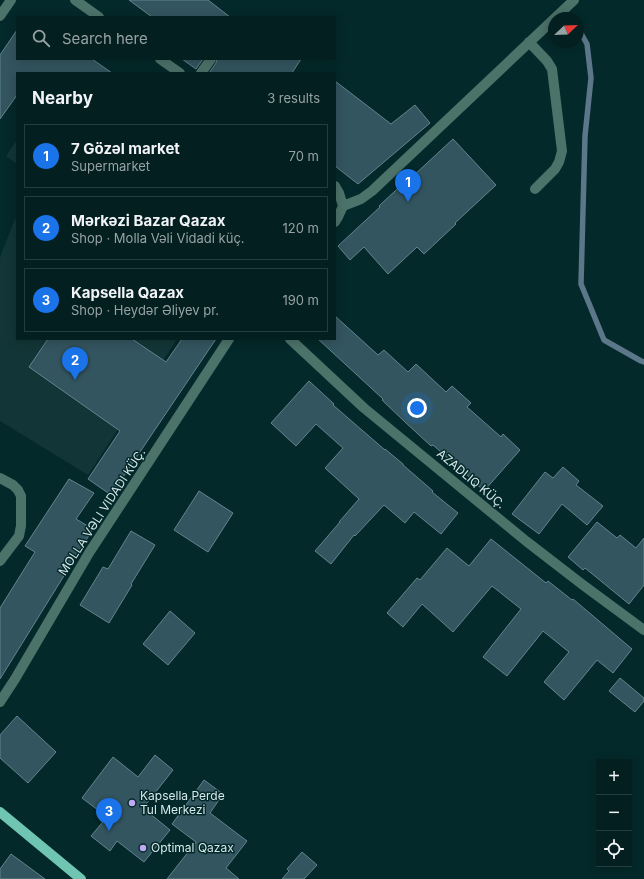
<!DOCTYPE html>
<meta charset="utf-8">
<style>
body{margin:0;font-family:Inter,sans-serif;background:#0d2729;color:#f1f3f6}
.controls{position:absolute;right:12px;bottom:12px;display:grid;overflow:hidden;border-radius:0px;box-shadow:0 2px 10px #0003}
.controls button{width:36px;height:36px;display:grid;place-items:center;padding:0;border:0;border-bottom:1px solid #243d3e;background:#031f20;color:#f1f3f6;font:20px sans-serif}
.compass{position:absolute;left:548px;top:12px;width:36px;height:36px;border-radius:50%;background:#031f20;box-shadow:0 2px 10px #0003;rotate:67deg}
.you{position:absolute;left:417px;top:408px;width:14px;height:14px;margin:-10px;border:3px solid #fff;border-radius:50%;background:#1a73e8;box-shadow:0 0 0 6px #1a73e833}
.badge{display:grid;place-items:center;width:26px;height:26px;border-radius:50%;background:#1a73e8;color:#fff;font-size:13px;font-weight:700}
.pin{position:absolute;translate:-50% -33px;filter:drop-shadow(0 1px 2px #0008)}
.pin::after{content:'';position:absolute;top:21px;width:14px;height:12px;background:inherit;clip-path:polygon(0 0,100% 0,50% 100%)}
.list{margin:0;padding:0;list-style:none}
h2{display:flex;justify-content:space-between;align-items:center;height:52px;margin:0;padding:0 16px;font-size:17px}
h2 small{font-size:13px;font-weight:400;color:#97a2a5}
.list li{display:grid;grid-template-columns:26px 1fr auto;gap:12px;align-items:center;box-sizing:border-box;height:64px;margin:0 8px 8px;padding:0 8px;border:1px solid #243d3e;border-radius:0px}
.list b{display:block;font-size:15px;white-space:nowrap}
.list p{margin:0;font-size:13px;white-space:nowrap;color:#97a2a5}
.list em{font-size:13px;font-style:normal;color:#97a2a5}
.icon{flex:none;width:22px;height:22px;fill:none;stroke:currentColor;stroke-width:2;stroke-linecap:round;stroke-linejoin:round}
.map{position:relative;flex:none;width:644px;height:879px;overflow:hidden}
.search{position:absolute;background:#031f20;box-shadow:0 2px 10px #0003;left:16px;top:16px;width:320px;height:44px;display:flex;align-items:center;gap:10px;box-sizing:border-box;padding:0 14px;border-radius:0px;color:#97a2a5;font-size:15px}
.panel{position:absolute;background:#031f20;box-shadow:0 2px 10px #0003;left:16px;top:72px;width:320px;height:268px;border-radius:0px}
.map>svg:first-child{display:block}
.built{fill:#123637}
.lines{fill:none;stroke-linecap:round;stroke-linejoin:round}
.stream{stroke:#5c7789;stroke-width:5.5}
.building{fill:#33555f;stroke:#63848e}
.minor{stroke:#4c736a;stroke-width:10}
.major{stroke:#6fc4b2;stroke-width:10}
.poi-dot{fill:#bfa9f4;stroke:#04292a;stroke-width:1.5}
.labels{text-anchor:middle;stroke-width:3;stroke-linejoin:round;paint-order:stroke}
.street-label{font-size:12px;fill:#d6e9ea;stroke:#04292a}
.poi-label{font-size:12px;fill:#d6e9ea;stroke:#04292a;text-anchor:start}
</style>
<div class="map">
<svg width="644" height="879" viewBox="0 0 644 879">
<rect width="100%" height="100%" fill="#04292a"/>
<!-- built -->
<path class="built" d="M 17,140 L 17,164 L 6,156 Z
M 15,219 L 17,221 L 17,339 L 177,339 L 88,475 L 0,421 L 0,257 Z"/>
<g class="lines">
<!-- stream -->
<path class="stream" d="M 578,28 L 587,44 L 591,78 L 585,136 L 581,284 L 604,340 L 641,361 L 644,362"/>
</g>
<!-- building -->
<path class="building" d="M 129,0 L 208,0 L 230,17 L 152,17 Z
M 17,30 L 17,59 L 92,59 L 112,73 L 17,73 L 17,95 L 0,119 L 0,55 Z
M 182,59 L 203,59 L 196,69 Z
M 217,59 L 301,59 L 292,73 L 209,73 L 216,63 Z
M 335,81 L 391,124 L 415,105 L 430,123 L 358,184 L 335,166 Z
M 453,139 L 496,185 L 455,223 L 456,224 L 424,254 L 417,247 L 388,274 L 364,247 L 350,260 L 338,246 L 380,207 L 379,206 L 411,176 L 412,177 Z
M 335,316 L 378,355 L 384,350 L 408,372 L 416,364 L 446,392 L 452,386 L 471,403 L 467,407 L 501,437 L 503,434 L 520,450 L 484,491 L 467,475 L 433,445 L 431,446 L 405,422 L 382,400 L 383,399 L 318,339 L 335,339 Z
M 48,339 L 132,339 L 166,362 L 182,339 L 216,339 L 111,495 L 88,479 L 120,431 L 29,367 Z
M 309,381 L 334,404 L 333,405 L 385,450 L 385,449 L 403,464 L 403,465 L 433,491 L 432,492 L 458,513 L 441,534 L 414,512 L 405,523 L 384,505 L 355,536 L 354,535 L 331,564 L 315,551 L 340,522 L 339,522 L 359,499 L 325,468 L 343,448 L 316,424 L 296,446 L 271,423 Z
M 563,467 L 579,481 L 576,485 L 603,506 L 587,525 L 562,504 L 539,534 L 512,514 L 545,472 L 553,478 Z
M 69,479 L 94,493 L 76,519 L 93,529 L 0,679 L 0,608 L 35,552 L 25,546 Z
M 199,491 L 233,513 L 208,552 L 174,530 Z
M 597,522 L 617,538 L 620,535 L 636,548 L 644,538 L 644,585 L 629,604 L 585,568 L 583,570 L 568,557 Z
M 131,531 L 155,545 L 131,584 L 132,585 L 109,623 L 80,605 L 103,567 L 108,569 Z
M 491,539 L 546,583 L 548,581 L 572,600 L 573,599 L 632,649 L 613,673 L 597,660 L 564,700 L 544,682 L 569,652 L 543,631 L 507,676 L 483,657 L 521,609 L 492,586 L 453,632 L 422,604 L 403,627 L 387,613 L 417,578 L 420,580 L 447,548 L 469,566 Z
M 170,611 L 195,633 L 168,665 L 143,644 Z
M 620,678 L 644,698 L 644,701 L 635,712 L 609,691 Z
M 17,716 L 56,752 L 28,783 L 0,758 L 0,735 Z
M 155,755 L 173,770 L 143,808 L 170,830 L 144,862 L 117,841 L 110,851 L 91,836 L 107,817 L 82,798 L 113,757 L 138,777 Z
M 204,780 L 223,794 L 210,813 L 247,841 L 226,868 L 239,879 L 167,879 L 196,842 L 172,824 Z
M 302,852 L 317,865 L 304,879 L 282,879 L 289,871 L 287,869 Z
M 11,854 L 45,879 L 0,879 L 0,869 Z"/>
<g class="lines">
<!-- minor -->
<path class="minor" d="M 75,0 L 99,17
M 0,16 L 11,0
M 555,18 L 574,0
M 529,42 L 547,61 L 552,69 L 562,151 L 559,162 L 555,169 L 535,189
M 160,59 L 180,73
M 201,73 L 211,59
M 335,186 L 339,193 L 343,206
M 343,206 L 361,199 L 372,191 L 554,19
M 335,222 L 338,217 L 343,206
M 290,339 L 364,408 L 526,541 L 583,585 L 644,630
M 0,478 L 13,485 L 18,490 L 21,496 L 21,526 L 19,536 L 0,561
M 0,702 L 15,679 L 89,553 L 229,339"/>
<!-- major -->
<path class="major" d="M 0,812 L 81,879"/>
</g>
<!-- markers -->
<g class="poi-dot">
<circle cx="132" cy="803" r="4"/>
<circle cx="143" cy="848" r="4"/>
</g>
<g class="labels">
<!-- street labels -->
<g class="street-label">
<text transform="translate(471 479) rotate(40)" y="4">AZADLIQ KÜÇ.</text>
<text transform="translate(102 512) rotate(-57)" y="4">MOLLA VƏLI VIDADI KÜÇ.</text>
</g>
<!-- poi labels -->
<g class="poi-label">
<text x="140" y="800">Kapsella Perde<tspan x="140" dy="14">Tul Merkezi</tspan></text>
<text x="151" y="852">Optimal Qazax</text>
</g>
</g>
</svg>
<div class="controls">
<button>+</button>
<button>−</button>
<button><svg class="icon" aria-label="locate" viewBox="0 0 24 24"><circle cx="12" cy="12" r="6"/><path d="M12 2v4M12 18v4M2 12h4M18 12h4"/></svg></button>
</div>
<svg class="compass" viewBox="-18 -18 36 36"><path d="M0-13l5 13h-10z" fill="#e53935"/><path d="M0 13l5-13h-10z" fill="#97a2a5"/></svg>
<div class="you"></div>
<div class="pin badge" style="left:408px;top:202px">1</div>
<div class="pin badge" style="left:75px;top:380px">2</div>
<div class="pin badge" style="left:109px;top:831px">3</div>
<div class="search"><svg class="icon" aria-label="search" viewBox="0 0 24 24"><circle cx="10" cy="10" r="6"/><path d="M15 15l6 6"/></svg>Search here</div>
<section class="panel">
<h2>Nearby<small>3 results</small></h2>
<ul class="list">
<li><span class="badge">1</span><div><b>7 Gözəl market</b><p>Supermarket</p></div><em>70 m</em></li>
<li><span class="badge">2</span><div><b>Mərkəzi Bazar Qazax</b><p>Shop · Molla Vəli Vidadi küç.</p></div><em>120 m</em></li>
<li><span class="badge">3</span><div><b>Kapsella Qazax</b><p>Shop · Heydər Əliyev pr.</p></div><em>190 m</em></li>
</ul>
</section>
</div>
